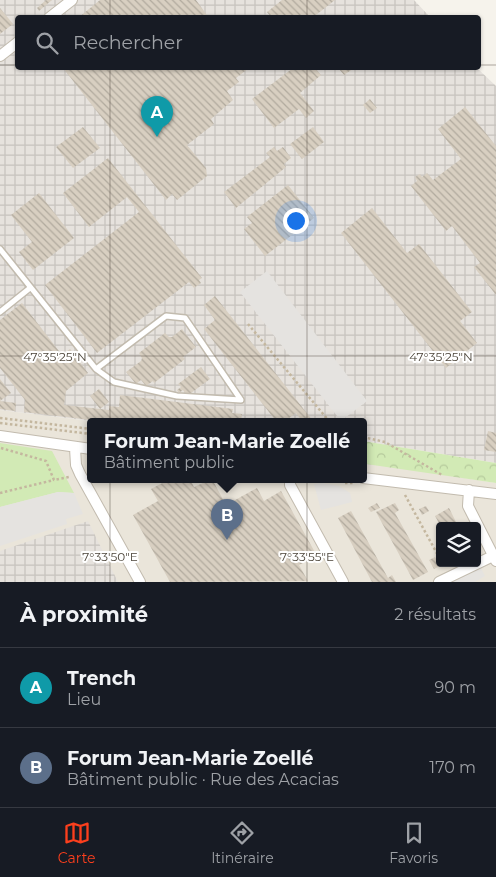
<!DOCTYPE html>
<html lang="fr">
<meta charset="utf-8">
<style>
body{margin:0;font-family:Montserrat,sans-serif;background:#242831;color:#f1f3f6}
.controls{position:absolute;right:15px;bottom:15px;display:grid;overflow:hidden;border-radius:5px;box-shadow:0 1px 4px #0004}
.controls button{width:45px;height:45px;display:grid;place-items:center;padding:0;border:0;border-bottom:1px solid #363941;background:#171b24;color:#f1f3f6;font:25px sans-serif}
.you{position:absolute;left:295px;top:220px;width:18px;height:18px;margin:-12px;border:4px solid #fff;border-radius:50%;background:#1a73e8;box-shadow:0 0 0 8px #1a73e833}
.badge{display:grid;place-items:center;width:32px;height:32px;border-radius:50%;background:#fc3f1d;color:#fff;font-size:16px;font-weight:700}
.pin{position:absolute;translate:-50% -41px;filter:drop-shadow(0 1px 2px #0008)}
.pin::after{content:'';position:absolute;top:26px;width:18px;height:15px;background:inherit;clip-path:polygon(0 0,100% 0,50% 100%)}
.popup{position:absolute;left:87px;top:418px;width:280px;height:65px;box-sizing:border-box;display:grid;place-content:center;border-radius:5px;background:#171b24;filter:drop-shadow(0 1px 4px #0005);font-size:16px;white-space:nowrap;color:#9ea1a6}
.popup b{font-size:19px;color:#f1f3f6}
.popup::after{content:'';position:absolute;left:50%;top:100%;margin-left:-10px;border:10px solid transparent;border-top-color:#171b24}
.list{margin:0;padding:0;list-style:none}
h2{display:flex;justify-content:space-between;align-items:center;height:65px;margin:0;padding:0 20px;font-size:21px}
h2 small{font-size:16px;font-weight:400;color:#9ea1a6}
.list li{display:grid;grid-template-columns:32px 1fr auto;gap:15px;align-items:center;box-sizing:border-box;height:80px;padding:0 20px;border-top:1px solid #363941}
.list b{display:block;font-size:19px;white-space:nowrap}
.list p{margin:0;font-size:16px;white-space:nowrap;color:#9ea1a6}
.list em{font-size:16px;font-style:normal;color:#9ea1a6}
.icon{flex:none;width:28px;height:28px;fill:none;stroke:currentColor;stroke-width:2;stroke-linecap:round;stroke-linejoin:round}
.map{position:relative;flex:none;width:496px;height:582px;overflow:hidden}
.search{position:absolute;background:#171b24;box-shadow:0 1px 4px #0004;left:15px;right:15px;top:15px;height:55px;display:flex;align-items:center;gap:12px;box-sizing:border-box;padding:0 18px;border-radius:5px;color:#9ea1a6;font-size:19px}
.sheet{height:225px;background:#171b24}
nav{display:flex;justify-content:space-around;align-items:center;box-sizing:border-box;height:70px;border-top:1px solid #363941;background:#171b24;font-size:14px;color:#9ea1a6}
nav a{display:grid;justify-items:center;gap:2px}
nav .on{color:#fc3f1d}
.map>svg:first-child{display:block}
.residential{fill:#eae5da;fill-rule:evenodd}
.industrial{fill:url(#industrial-grid)}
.forest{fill:url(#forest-crowns)}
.green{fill:#d2eab5}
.parking{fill:#e5e3e0}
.building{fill:url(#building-back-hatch)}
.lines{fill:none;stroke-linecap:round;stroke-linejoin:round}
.lane-casing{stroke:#c2bbae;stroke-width:8}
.street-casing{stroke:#c2bbae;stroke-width:12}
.path{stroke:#c4b79f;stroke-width:2.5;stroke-dasharray:2.5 2.5;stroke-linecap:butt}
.lane{stroke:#fff;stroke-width:5}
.street{stroke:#fff;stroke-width:10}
.ticks{fill:none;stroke:#4b4439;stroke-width:1;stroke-opacity:0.45}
.ticks-label{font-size:12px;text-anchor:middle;fill:#4b4439;stroke:#fff;stroke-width:4;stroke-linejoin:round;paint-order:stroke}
</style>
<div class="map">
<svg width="496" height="582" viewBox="0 0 496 582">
<defs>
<pattern id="industrial-grid" width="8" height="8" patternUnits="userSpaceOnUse" patternTransform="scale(1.25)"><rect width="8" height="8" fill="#e6e2dd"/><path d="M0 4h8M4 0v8" fill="none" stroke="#c7c3be"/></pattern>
<pattern id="forest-crowns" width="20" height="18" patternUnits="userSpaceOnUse" patternTransform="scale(1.25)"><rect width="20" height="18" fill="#d2eab5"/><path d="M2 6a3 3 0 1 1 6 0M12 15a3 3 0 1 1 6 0" fill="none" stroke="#b6ca9c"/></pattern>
<pattern id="building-back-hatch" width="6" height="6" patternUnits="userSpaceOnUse" patternTransform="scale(1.25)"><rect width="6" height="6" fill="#d8cfc1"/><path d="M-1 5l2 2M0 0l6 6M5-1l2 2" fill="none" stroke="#b1aa9e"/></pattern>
</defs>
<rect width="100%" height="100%" fill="#f6f3ec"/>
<!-- residential -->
<path class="residential" d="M 0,410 L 91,421 L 91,479 L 363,479 L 363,462 L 496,483 L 496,582 L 0,582 ZM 440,526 L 477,526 L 477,563 L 440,563 Z"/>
<!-- industrial -->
<path class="industrial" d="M 0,0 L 414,0 L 430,17 L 18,18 L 18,68 L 477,68 L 496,86 L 496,463 L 363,441 L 363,421 L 91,421 L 0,410 Z
M 88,521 L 118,582 L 0,582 L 0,551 Z"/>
<!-- forest -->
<path class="forest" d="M 363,441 L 496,463 L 496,483 L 366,464 L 363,462 Z"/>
<!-- green -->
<path class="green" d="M 0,443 L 52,451 L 74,493 L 58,492 L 0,507 Z"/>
<!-- parking -->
<path class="parking" d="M 267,271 L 367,401 L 341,421 L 240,292 Z
M 322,483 L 339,486 L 350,493 L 352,502 L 321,510 L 314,484 Z
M 58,492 L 74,493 L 83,514 L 66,519 L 67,524 L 0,546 L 0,507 Z
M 481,568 L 485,576 L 475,582 L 450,582 Z"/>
<!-- building -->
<path class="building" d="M 46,0 L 52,0 L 39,11 L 37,8 Z
M 100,0 L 196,0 L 209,18 L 78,18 Z
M 282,0 L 335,0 L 316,15 L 318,18 L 272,18 L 267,12 Z
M 0,8 L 13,24 L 0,34 Z
M 63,68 L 249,68 L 236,78 L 239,82 L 227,91 L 233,100 L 211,119 L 214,124 L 187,145 L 206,168 L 207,176 L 177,200 L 172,194 L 166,200 Z
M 293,68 L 315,68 L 321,75 L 300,93 L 314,111 L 306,118 L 299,109 L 274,128 L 252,99 Z
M 341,68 L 354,68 L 344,75 L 339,69 Z
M 370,99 L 377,108 L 370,113 L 363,105 Z
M 465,107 L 496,146 L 496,295 L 474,267 L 480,263 L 452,226 L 446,231 L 411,186 L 417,181 L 415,177 L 420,174 L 422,177 L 427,173 L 433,180 L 461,159 L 438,129 Z
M 83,127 L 100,148 L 73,168 L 56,147 Z
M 313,127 L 324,142 L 302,159 L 290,144 Z
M 274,147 L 277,151 L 283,147 L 291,158 L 284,164 L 286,167 L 236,208 L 224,192 L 270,157 L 266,153 Z
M 108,158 L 202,278 L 199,280 L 201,283 L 194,288 L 189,282 L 97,353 L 45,285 L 139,212 L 127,197 L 89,227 L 63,193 Z
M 288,185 L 314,218 L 265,256 L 244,229 L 252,223 L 247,217 Z
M 39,193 L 74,238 L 33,270 L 19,252 L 32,242 L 11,215 Z
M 372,208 L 407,253 L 419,244 L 472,312 L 460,321 L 477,343 L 446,368 L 341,233 Z
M 215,296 L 313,421 L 302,421 L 296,413 L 285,421 L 276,421 L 204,329 L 215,320 L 204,305 Z
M 22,303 L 62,355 L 70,349 L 88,373 L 66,391 L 64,405 L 109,410 L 109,406 L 119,407 L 120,395 L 233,409 L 232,413 L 242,414 L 241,421 L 99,421 L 24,412 L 25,400 L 0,368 L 0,320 Z
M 182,329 L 196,347 L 183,357 L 185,359 L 154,383 L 153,381 L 146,386 L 141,380 L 136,384 L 126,372 L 141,361 L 142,358 L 139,353 L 165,333 L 169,337 L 172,337 Z
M 201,367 L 210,379 L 187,396 L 183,390 L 179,393 L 177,390 L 181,387 L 178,384 Z
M 0,379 L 11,393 L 0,401 L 16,403 L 15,411 L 0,409 Z
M 99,389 L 109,402 L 100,409 L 90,396 Z
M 488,431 L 496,433 L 496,452 L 484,450 Z
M 170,479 L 190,479 L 194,487 L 212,479 L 226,505 L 257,488 L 264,501 L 281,491 L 317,556 L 299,565 L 308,581 L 170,582 L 133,515 L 158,501 L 151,489 Z
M 377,503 L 380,508 L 371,512 L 368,508 Z
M 395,503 L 399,510 L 395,513 L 428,572 L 413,580 L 376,512 Z
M 426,506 L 429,511 L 422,515 L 419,509 Z
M 449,508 L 458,526 L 440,525 L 435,516 Z
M 351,511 L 388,578 L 392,575 L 396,582 L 372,582 L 338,518 Z
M 435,557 L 440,566 L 434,569 L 429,560 Z"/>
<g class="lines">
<defs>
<path id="lane" d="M 0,249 L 96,369 L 114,382 L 177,396 L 241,400 L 185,318 L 166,316 L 96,369
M 0,312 L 30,288"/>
<path id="street" d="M 49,18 L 72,0
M 0,56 L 18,42
M 0,436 L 91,449
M 75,448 L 76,465 L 80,474 L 140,582
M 363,478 L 496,494
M 290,479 L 290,485 L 343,582
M 469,490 L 468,506 L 496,561
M 439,582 L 493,556"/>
</defs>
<!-- lane casing -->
<use href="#lane" class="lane-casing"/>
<!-- street casing -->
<use href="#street" class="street-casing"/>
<!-- path -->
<path class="path" d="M 248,324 L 329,421
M 0,418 L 91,429
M 0,423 L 91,434
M 363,437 L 385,442 L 442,475
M 1,448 L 46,461 L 54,480 L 69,477
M 342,479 L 345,483 L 353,483
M 0,493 L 54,480
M 405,495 L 440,559"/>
<!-- lane -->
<use href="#lane" class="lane"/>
<!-- street -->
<use href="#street" class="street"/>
</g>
<!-- ticks -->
<path class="ticks" d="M 110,0 L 110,18M 307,0 L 307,18M 0,65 L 18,65M 478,65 L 496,65M 110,68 L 110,582M 307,68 L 307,582M 0,356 L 496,356"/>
<g class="ticks-label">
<text x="55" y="361">47°35'25"N</text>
<text x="441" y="361">47°35'25"N</text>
<text x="110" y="561">7°33'50"E</text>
<text x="307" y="561">7°33'55"E</text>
</g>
</svg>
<div class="controls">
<button><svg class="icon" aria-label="layers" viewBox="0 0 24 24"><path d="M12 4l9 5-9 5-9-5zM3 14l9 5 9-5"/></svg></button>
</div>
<div class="you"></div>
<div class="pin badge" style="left:157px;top:137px;background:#0f9aa8">A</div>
<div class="pin badge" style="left:227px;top:540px;background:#5c6f8a">B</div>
<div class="popup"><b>Forum Jean-Marie Zoellé</b>Bâtiment public</div>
<div class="search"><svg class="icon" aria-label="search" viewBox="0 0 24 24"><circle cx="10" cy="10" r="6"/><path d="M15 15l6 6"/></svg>Rechercher</div>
</div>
<section class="sheet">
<h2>À proximité<small>2 résultats</small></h2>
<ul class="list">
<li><span class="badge" style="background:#0f9aa8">A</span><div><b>Trench</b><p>Lieu</p></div><em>90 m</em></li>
<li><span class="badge" style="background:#5c6f8a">B</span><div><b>Forum Jean-Marie Zoellé</b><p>Bâtiment public · Rue des Acacias</p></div><em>170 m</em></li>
</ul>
</section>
<nav>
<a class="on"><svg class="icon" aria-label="map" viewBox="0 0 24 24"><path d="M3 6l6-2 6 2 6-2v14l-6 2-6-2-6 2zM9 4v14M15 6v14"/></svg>Carte</a>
<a><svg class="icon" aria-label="directions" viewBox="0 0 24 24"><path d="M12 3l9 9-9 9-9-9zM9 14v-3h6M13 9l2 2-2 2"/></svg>Itinéraire</a>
<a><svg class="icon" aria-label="saved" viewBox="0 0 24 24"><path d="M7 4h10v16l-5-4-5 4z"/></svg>Favoris</a>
</nav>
